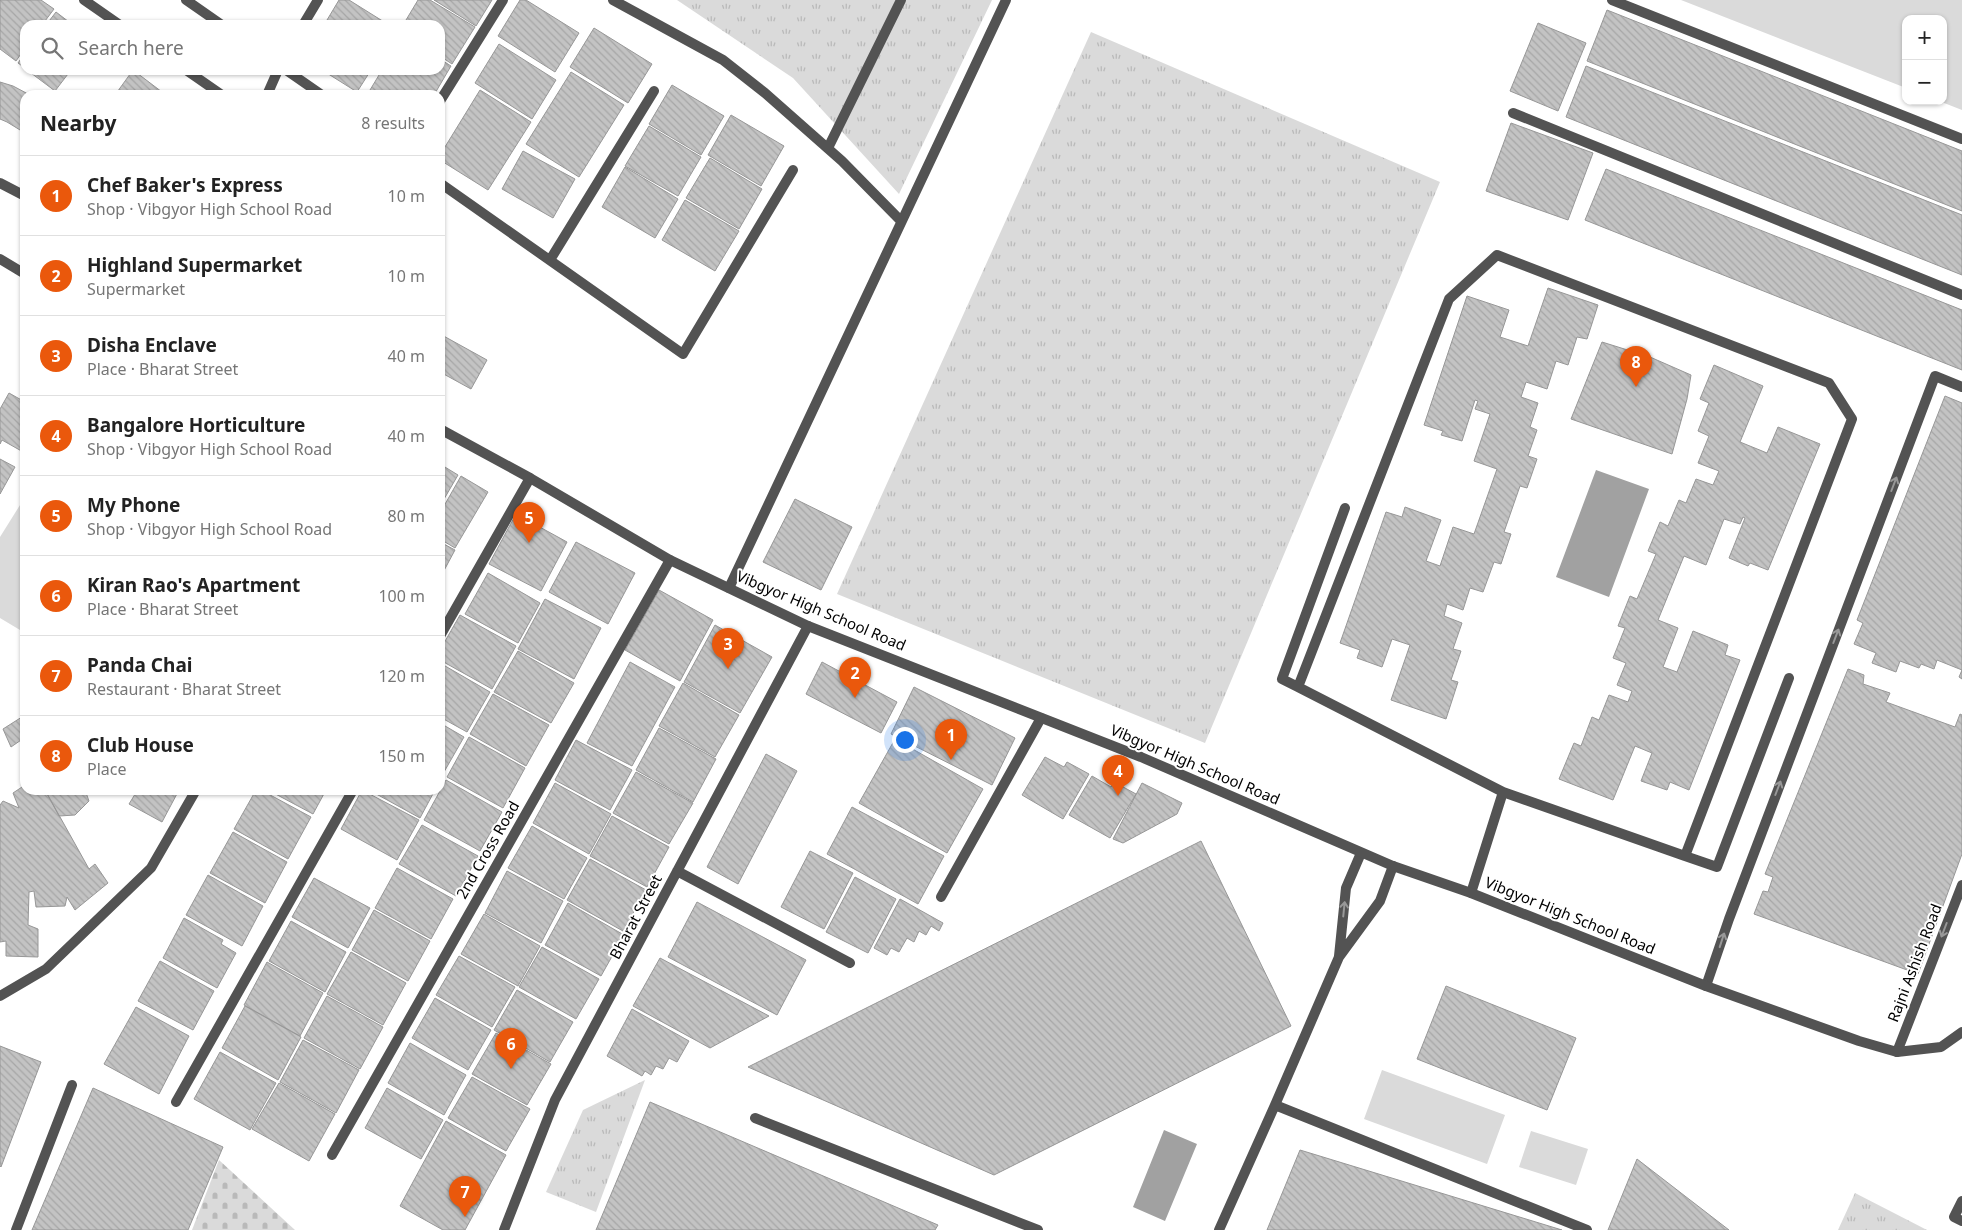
<!DOCTYPE html>
<meta charset="utf-8">
<style>
body{margin:0;font-family:"Noto Sans",sans-serif;background:#f6f6f6;color:#222}
.controls{position:absolute;right:15px;top:15px;display:grid;overflow:hidden;border-radius:10px;box-shadow:0 1px 4px #0004}
.controls button{width:45px;height:45px;display:grid;place-items:center;padding:0;border:0;border-bottom:1px solid #e0e0e0;background:#fff;color:#222;font:25px sans-serif}
.you{position:absolute;left:904px;top:739px;width:18px;height:18px;margin:-12px;border:4px solid #fff;border-radius:50%;background:#1a73e8;box-shadow:0 0 0 8px #1a73e833}
.badge{display:grid;place-items:center;width:32px;height:32px;border-radius:50%;background:#ea580c;color:#fff;font-size:16px;font-weight:700}
.pin{position:absolute;translate:-50% -41px;filter:drop-shadow(0 1px 2px #0008)}
.pin::after{content:'';position:absolute;top:26px;width:18px;height:15px;background:inherit;clip-path:polygon(0 0,100% 0,50% 100%)}
.list{margin:0;padding:0;list-style:none}
h2{display:flex;justify-content:space-between;align-items:center;height:65px;margin:0;padding:0 20px;font-size:21px}
h2 small{font-size:16px;font-weight:400;color:#767676}
.list li{display:grid;grid-template-columns:32px 1fr auto;gap:15px;align-items:center;box-sizing:border-box;height:80px;padding:0 20px;border-top:1px solid #e0e0e0}
.list b{display:block;font-size:19px;white-space:nowrap}
.list p{margin:0;font-size:16px;white-space:nowrap;color:#767676}
.list em{font-size:16px;font-style:normal;color:#767676}
.icon{flex:none;width:28px;height:28px;fill:none;stroke:currentColor;stroke-width:2;stroke-linecap:round;stroke-linejoin:round}
.map{position:relative;flex:none;width:1962px;height:1230px;overflow:hidden}
.search{position:absolute;background:#fff;box-shadow:0 1px 4px #0004;left:20px;top:20px;width:425px;height:55px;display:flex;align-items:center;gap:12px;box-sizing:border-box;padding:0 18px;border-radius:15px;color:#767676;font-size:19px}
.panel{position:absolute;background:#fff;box-shadow:0 1px 4px #0004;left:20px;top:90px;width:425px;height:705px;border-radius:15px}
.map>svg:first-child{display:block}
.grass{fill:url(#grass-tufts)}
.cemetery{fill:url(#cemetery-stones)}
.pitch{fill:#dadada}
.water{fill:#a1a1a1}
.building{fill:url(#building-back-hatch);stroke:#979797}
.lines{fill:none;stroke-linecap:round;stroke-linejoin:round}
.service{stroke:#535353;stroke-width:10}
.minor{stroke:#535353;stroke-width:10}
.tertiary{stroke:#535353;stroke-width:10}
.oneway{stroke:#989898}
.labels{text-anchor:middle;stroke-width:4;stroke-linejoin:round;paint-order:stroke}
.street-label{font-size:15px;fill:#000;stroke:#fff}
</style>
<div class="map">
<svg width="1962" height="1230" viewBox="0 0 1962 1230">
<defs>
<pattern id="grass-tufts" width="24" height="20" patternUnits="userSpaceOnUse" patternTransform="scale(1.25)"><rect width="24" height="20" fill="#dadada"/><path d="M3 7l-1-3M5 7V3M7 7l1-3M15 17l-1-3M17 17v-4M19 17l1-3" fill="none" stroke="#b9b9b9"/></pattern>
<pattern id="cemetery-stones" width="16" height="16" patternUnits="userSpaceOnUse" patternTransform="scale(1.25)"><rect width="16" height="16" fill="#dadada"/><path d="M2 7V4a2 2 0 0 1 4 0v3zM10 15v-3a2 2 0 0 1 4 0v3z" fill="#b9b9b9"/></pattern>
<pattern id="building-back-hatch" width="6" height="6" patternUnits="userSpaceOnUse" patternTransform="scale(1.25)"><rect width="6" height="6" fill="#c3c3c3"/><path d="M-1 5l2 2M0 0l6 6M5-1l2 2" fill="none" stroke="#a6a6a6"/></pattern>
</defs>
<rect width="100%" height="100%" fill="#fff"/>
<!-- grass -->
<path class="grass" d="M 677,0 L 992,0 L 899,194 L 793,78 Z
M 1091,32 L 1440,182 L 1205,743 L 837,594 Z
M 645,1080 L 596,1212 L 546,1192 L 583,1110 Z
M 1855,1193 L 1927,1230 L 1838,1230 Z"/>
<!-- cemetery -->
<path class="cemetery" d="M 219,1160 L 295,1230 L 192,1230 Z"/>
<!-- pitch -->
<path class="pitch" d="M 1681,0 L 1962,0 L 1962,110 L 1939,101 L 1943,101 L 1943,19 L 1906,19 L 1906,88 Z
M 25,497 L 25,633 L 0,618 L 0,537 Z
M 1382,1070 L 1505,1115 L 1487,1164 L 1364,1119 Z
M 1531,1131 L 1588,1149 L 1576,1185 L 1519,1167 Z"/>
<!-- water -->
<path class="water" d="M 1596,470 L 1649,489 L 1609,597 L 1556,577 Z
M 1164,1130 L 1197,1144 L 1165,1221 L 1133,1207 Z"/>
<!-- building -->
<path class="building" d="M 0,0 L 41,0 L 54,9 L 42,25 L 25,25 L 25,48 L 16,61 L 0,49 Z
M 339,0 L 349,0 L 389,25 L 324,25 Z
M 418,0 L 430,0 L 475,27 L 452,64 L 440,56 L 440,25 L 403,25 Z
M 434,0 L 492,0 L 476,26 Z
M 520,0 L 526,0 L 579,33 L 555,72 L 498,36 Z
M 1607,10 L 1962,151 L 1962,211 L 1587,61 Z
M 56,12 L 73,25 L 46,25 Z
M 1538,23 L 1586,43 L 1558,111 L 1510,91 Z
M 594,28 L 652,64 L 628,103 L 570,67 Z
M 499,44 L 556,80 L 532,119 L 475,83 Z
M 25,53 L 25,68 L 18,63 Z
M 440,59 L 451,66 L 434,95 L 367,95 L 382,70 L 440,70 Z
M 1586,66 L 1962,215 L 1962,275 L 1566,117 Z
M 27,70 L 71,70 L 55,91 Z
M 133,70 L 166,95 L 115,95 Z
M 322,70 L 371,70 L 357,92 Z
M 571,72 L 624,105 L 579,177 L 526,144 Z
M 0,82 L 13,86 L 30,95 L 25,95 L 25,133 L 7,122 L 0,119 Z
M 672,85 L 724,116 L 701,155 L 649,124 Z
M 480,90 L 531,122 L 488,190 L 440,160 L 440,155 Z
M 731,115 L 784,146 L 761,186 L 708,155 Z
M 1511,123 L 1593,153 L 1568,220 L 1486,191 Z
M 649,126 L 701,157 L 678,196 L 625,166 Z
M 523,151 L 575,179 L 553,218 L 502,189 Z
M 710,158 L 762,189 L 739,229 L 686,198 Z
M 625,167 L 678,199 L 655,238 L 602,207 Z
M 1606,169 L 1962,310 L 1962,370 L 1585,220 Z
M 685,200 L 739,231 L 715,271 L 662,240 Z
M 1548,288 L 1598,305 L 1587,339 L 1577,337 L 1568,365 L 1556,361 L 1547,389 L 1526,382 L 1521,397 L 1538,403 L 1530,427 L 1537,430 L 1528,456 L 1537,459 L 1527,488 L 1520,486 L 1504,532 L 1511,534 L 1501,564 L 1494,562 L 1483,592 L 1470,588 L 1463,610 L 1447,604 L 1444,616 L 1462,623 L 1453,649 L 1461,651 L 1451,680 L 1458,682 L 1446,719 L 1391,700 L 1410,645 L 1392,639 L 1382,667 L 1357,658 L 1360,650 L 1340,643 L 1386,512 L 1402,517 L 1405,507 L 1441,520 L 1426,561 L 1440,566 L 1453,527 L 1474,534 L 1497,469 L 1474,461 L 1490,414 L 1475,409 L 1478,401 L 1475,400 L 1462,441 L 1441,435 L 1443,431 L 1424,425 L 1467,296 L 1509,310 L 1500,337 L 1528,346 Z
M 440,334 L 487,360 L 471,389 L 440,372 Z
M 1602,342 L 1650,357 L 1691,375 L 1687,399 L 1672,454 L 1571,419 Z
M 1714,365 L 1763,386 L 1740,442 L 1767,453 L 1778,427 L 1820,444 L 1768,570 L 1750,563 L 1748,566 L 1729,558 L 1745,518 L 1743,517 L 1740,524 L 1724,519 L 1706,565 L 1684,556 L 1658,620 L 1678,628 L 1663,667 L 1677,672 L 1693,631 L 1728,645 L 1725,655 L 1740,660 L 1689,790 L 1670,782 L 1667,790 L 1641,781 L 1652,753 L 1635,746 L 1613,800 L 1559,779 L 1574,743 L 1581,746 L 1592,717 L 1599,720 L 1609,695 L 1628,702 L 1632,691 L 1617,685 L 1626,663 L 1613,658 L 1625,628 L 1618,626 L 1630,596 L 1637,599 L 1656,554 L 1648,551 L 1660,522 L 1668,526 L 1679,500 L 1686,503 L 1696,479 L 1713,485 L 1719,471 L 1698,463 L 1709,436 L 1698,431 L 1709,403 L 1700,399 Z
M 9,393 L 25,402 L 25,453 L 2,440 L 0,444 L 0,409 Z
M 1945,396 L 1962,403 L 1962,679 L 1959,677 L 1962,670 L 1937,660 L 1934,669 L 1921,664 L 1919,668 L 1900,661 L 1896,672 L 1872,663 L 1876,653 L 1854,644 L 1863,623 L 1857,620 Z
M 0,459 L 15,467 L 0,494 Z
M 440,464 L 458,475 L 440,506 Z
M 461,476 L 488,492 L 455,548 L 440,539 L 440,513 Z
M 795,499 L 852,527 L 821,590 L 763,562 Z
M 516,514 L 567,542 L 541,591 L 489,564 Z
M 440,542 L 455,550 L 440,578 Z
M 576,542 L 635,573 L 608,624 L 549,592 Z
M 488,573 L 540,603 L 518,643 L 465,614 Z
M 659,590 L 713,620 L 680,681 L 625,650 Z
M 545,599 L 601,628 L 574,679 L 518,649 Z
M 460,615 L 516,646 L 492,689 L 440,660 L 440,650 Z
M 715,625 L 772,657 L 740,713 L 684,682 Z
M 518,651 L 574,683 L 551,723 L 494,692 Z
M 630,662 L 675,687 L 632,766 L 587,743 Z
M 822,662 L 897,702 L 881,733 L 806,694 Z
M 440,663 L 490,692 L 467,732 L 440,717 Z
M 1848,669 L 1864,675 L 1863,684 L 1890,693 L 1886,702 L 1955,727 L 1960,714 L 1962,715 L 1962,854 L 1918,974 L 1754,914 L 1763,891 L 1768,892 L 1773,877 L 1765,874 Z
M 683,683 L 739,715 L 715,757 L 659,726 Z
M 914,687 L 1015,738 L 992,785 L 891,734 Z
M 493,694 L 549,725 L 526,766 L 470,734 Z
M 25,715 L 25,741 L 24,738 L 11,747 L 3,729 Z
M 440,723 L 464,737 L 440,779 Z
M 659,728 L 716,759 L 693,802 L 636,770 Z
M 469,737 L 525,768 L 503,808 L 447,777 Z
M 895,739 L 983,789 L 947,853 L 859,803 Z
M 576,740 L 632,770 L 610,810 L 555,780 Z
M 766,754 L 797,771 L 738,884 L 707,867 Z
M 1045,757 L 1064,767 L 1067,762 L 1089,774 L 1063,819 L 1022,795 Z
M 636,772 L 693,803 L 669,844 L 613,813 Z
M 1092,776 L 1111,787 L 1114,782 L 1136,794 L 1110,838 L 1069,815 Z
M 446,780 L 502,812 L 480,851 L 424,820 Z
M 555,783 L 611,814 L 589,854 L 533,823 Z
M 1142,783 L 1182,803 L 1177,814 L 1123,843 L 1113,839 Z
M 25,785 L 25,790 L 45,790 L 89,869 L 95,864 L 108,883 L 75,910 L 67,897 L 65,906 L 36,907 L 34,891 L 29,892 L 28,925 L 38,929 L 38,957 L 6,956 L 6,941 L 0,942 L 0,805 L 3,801 L 19,808 L 13,793 Z
M 45,790 L 85,790 L 89,801 L 75,815 L 59,816 Z
M 135,790 L 179,790 L 162,822 L 129,804 L 137,791 Z
M 256,790 L 261,790 L 311,817 L 288,859 L 234,829 Z
M 268,790 L 326,790 L 313,814 Z
M 362,790 L 419,820 L 397,860 L 341,829 Z
M 369,790 L 435,790 L 420,818 Z
M 852,807 L 944,856 L 918,904 L 827,854 Z
M 612,816 L 669,847 L 647,887 L 590,856 Z
M 422,825 L 478,856 L 456,896 L 399,864 Z
M 532,826 L 587,858 L 564,899 L 508,868 Z
M 233,832 L 287,862 L 265,903 L 210,873 Z
M 1201,841 L 1291,1026 L 994,1175 L 748,1067 Z
M 810,851 L 853,873 L 824,929 L 781,907 Z
M 590,859 L 646,890 L 623,931 L 567,900 Z
M 397,868 L 453,899 L 431,939 L 375,908 Z
M 507,871 L 563,901 L 541,943 L 485,913 Z
M 208,875 L 263,906 L 242,946 L 186,915 Z
M 855,877 L 896,899 L 868,953 L 826,932 Z
M 314,878 L 370,908 L 348,948 L 292,917 Z
M 900,899 L 943,923 L 939,931 L 931,926 L 926,935 L 919,931 L 914,942 L 907,938 L 899,952 L 891,948 L 887,955 L 874,948 Z
M 697,902 L 806,960 L 777,1015 L 668,957 Z
M 568,903 L 624,935 L 601,976 L 545,945 Z
M 374,910 L 430,941 L 408,981 L 352,950 Z
M 484,914 L 540,946 L 518,986 L 461,954 Z
M 184,918 L 223,940 L 221,944 L 236,953 L 217,988 L 163,958 Z
M 291,921 L 346,952 L 325,992 L 269,961 Z
M 542,947 L 599,979 L 576,1019 L 519,987 Z
M 351,952 L 406,983 L 383,1025 L 327,994 Z
M 459,956 L 515,987 L 492,1027 L 436,995 Z
M 660,958 L 769,1016 L 710,1048 L 633,1006 Z
M 160,961 L 214,991 L 193,1030 L 138,1001 Z
M 267,962 L 323,993 L 300,1036 L 244,1005 Z
M 1446,986 L 1576,1038 L 1547,1110 L 1417,1059 Z
M 517,990 L 573,1022 L 550,1062 L 494,1030 Z
M 327,996 L 383,1027 L 360,1069 L 304,1038 Z
M 435,998 L 491,1030 L 468,1070 L 412,1038 Z
M 245,1006 L 301,1037 L 278,1080 L 222,1048 Z
M 136,1007 L 189,1036 L 159,1094 L 104,1064 Z
M 632,1009 L 689,1041 L 677,1062 L 669,1058 L 663,1069 L 656,1066 L 651,1075 L 645,1071 L 642,1076 L 607,1056 Z
M 496,1033 L 551,1064 L 527,1105 L 472,1074 Z
M 303,1040 L 359,1070 L 336,1113 L 280,1082 Z
M 410,1043 L 466,1075 L 444,1115 L 388,1083 Z
M 0,1046 L 41,1062 L 1,1167 L 0,1166 Z
M 220,1052 L 276,1083 L 250,1130 L 194,1099 Z
M 472,1077 L 530,1109 L 506,1151 L 448,1118 Z
M 279,1083 L 335,1114 L 309,1161 L 252,1129 Z
M 93,1088 L 223,1147 L 188,1230 L 32,1230 Z
M 387,1088 L 443,1120 L 421,1159 L 365,1128 Z
M 650,1102 L 938,1225 L 935,1230 L 596,1230 Z
M 446,1121 L 506,1155 L 465,1230 L 443,1230 L 400,1206 Z
M 1300,1150 L 1562,1230 L 1267,1230 Z
M 1637,1159 L 1729,1230 L 1608,1230 Z"/>
<g class="lines">
<!-- service -->
<path class="service" d="M 0,259 L 25,274
M 1339,956 L 1346,888 L 1361,853
M 0,996 L 46,969 L 151,868 L 196,790
M 1275,1105 L 1587,1230
M 755,1118 L 1038,1230
M 1962,1201 L 1954,1217 L 1962,1221
M 1219,1230 L 1275,1105 L 1339,957 L 1380,901 L 1393,866"/>
<!-- minor -->
<path class="minor" d="M 84,0 L 120,25
M 186,0 L 222,25
M 613,0 L 723,60 L 765,93 L 842,161 L 901,221
M 1612,0 L 1962,139
M 303,25 L 318,0
M 186,70 L 222,95
M 286,70 L 322,95
M 267,95 L 278,70
M 440,101 L 503,0
M 1513,113 L 1962,295
M 828,148 L 901,0
M 440,183 L 683,354 L 793,170
M 550,260 L 654,91
M 729,588 L 1006,0
M 440,636 L 530,478
M 1298,687 L 1282,679 L 1345,508
M 1685,856 L 1717,867 L 1789,678
M 677,871 L 850,963
M 1471,893 L 1503,792 L 1298,687 L 1449,299 L 1497,255 L 1829,383 L 1852,419 L 1685,856 L 1503,792
M 941,897 L 1041,718
M 1706,986 L 1729,919 L 1935,376 L 1962,387
M 1897,1052 L 1962,885
M 176,1102 L 353,790
M 332,1155 L 670,560
M 16,1230 L 72,1085
M 504,1230 L 555,1100 L 808,626"/>
<!-- tertiary -->
<path class="tertiary" d="M 0,183 L 25,196
M 440,429 L 530,478 L 670,560 L 808,626 L 1141,757 L 1393,866 L 1471,893 L 1706,986 L 1859,1041 L 1897,1052 L 1941,1047 L 1962,1032"/>
</g>
<!-- one-way arrows -->
<defs><path id="oneway-shaft" d="M-6 0H5M1.5-3L5.5 0L1.5 3" fill="none" stroke-width="1.6" stroke-linecap="round" stroke-linejoin="round" transform="scale(1.25)"/></defs>
<g class="oneway">
<use href="#oneway-shaft" transform="translate(1894 484) rotate(-69)"/>
<use href="#oneway-shaft" transform="translate(1836 636) rotate(-69)"/>
<use href="#oneway-shaft" transform="translate(1778 788) rotate(-69)"/>
<use href="#oneway-shaft" transform="translate(1344 909) rotate(-84)"/>
<use href="#oneway-shaft" transform="translate(1944 930) rotate(111)"/>
<use href="#oneway-shaft" transform="translate(1722 940) rotate(-72)"/>
</g>
<g class="labels">
<!-- street labels -->
<g class="street-label">
<text transform="translate(821 611) rotate(23)" y="5">Vibgyor High School Road</text>
<text transform="translate(1195 765) rotate(23)" y="5">Vibgyor High School Road</text>
<text transform="translate(488 850) rotate(-60)" y="5">2nd Cross Road</text>
<text transform="translate(1570 916) rotate(22)" y="5">Vibgyor High School Road</text>
<text transform="translate(636 917) rotate(-62)" y="5">Bharat Street</text>
<text transform="translate(1915 963) rotate(-69)" y="5">Rajni Ashish Road</text>
</g>
</g>
</svg>
<div class="controls">
<button>+</button>
<button>−</button>
</div>
<div class="you"></div>
<div class="pin badge" style="left:951px;top:760px">1</div>
<div class="pin badge" style="left:855px;top:698px">2</div>
<div class="pin badge" style="left:728px;top:669px">3</div>
<div class="pin badge" style="left:1118px;top:796px">4</div>
<div class="pin badge" style="left:529px;top:543px">5</div>
<div class="pin badge" style="left:511px;top:1069px">6</div>
<div class="pin badge" style="left:465px;top:1217px">7</div>
<div class="pin badge" style="left:1636px;top:387px">8</div>
<div class="search"><svg class="icon" aria-label="search" viewBox="0 0 24 24"><circle cx="10" cy="10" r="6"/><path d="M15 15l6 6"/></svg>Search here</div>
<section class="panel">
<h2>Nearby<small>8 results</small></h2>
<ul class="list">
<li><span class="badge">1</span><div><b>Chef Baker's Express</b><p>Shop · Vibgyor High School Road</p></div><em>10 m</em></li>
<li><span class="badge">2</span><div><b>Highland Supermarket</b><p>Supermarket</p></div><em>10 m</em></li>
<li><span class="badge">3</span><div><b>Disha Enclave</b><p>Place · Bharat Street</p></div><em>40 m</em></li>
<li><span class="badge">4</span><div><b>Bangalore Horticulture</b><p>Shop · Vibgyor High School Road</p></div><em>40 m</em></li>
<li><span class="badge">5</span><div><b>My Phone</b><p>Shop · Vibgyor High School Road</p></div><em>80 m</em></li>
<li><span class="badge">6</span><div><b>Kiran Rao's Apartment</b><p>Place · Bharat Street</p></div><em>100 m</em></li>
<li><span class="badge">7</span><div><b>Panda Chai</b><p>Restaurant · Bharat Street</p></div><em>120 m</em></li>
<li><span class="badge">8</span><div><b>Club House</b><p>Place</p></div><em>150 m</em></li>
</ul>
</section>
</div>
